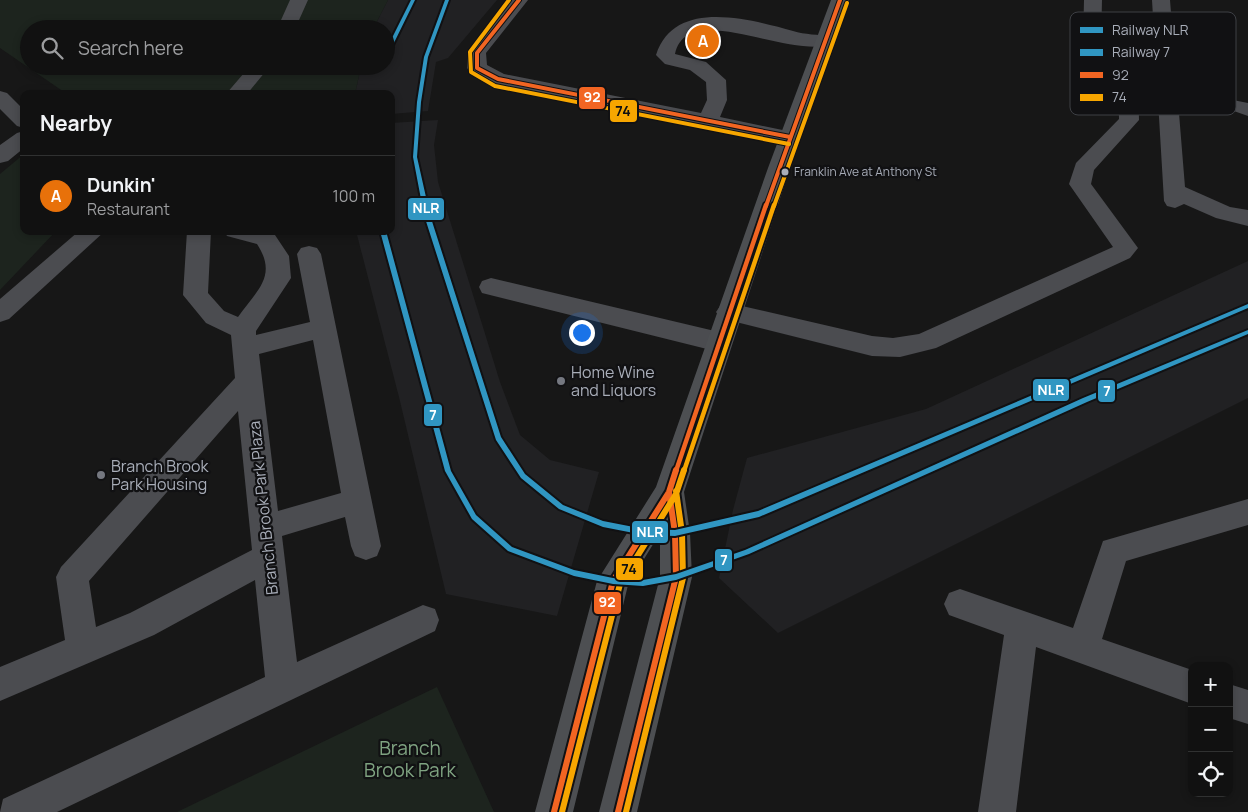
<!DOCTYPE html>
<meta charset="utf-8">
<style>
body{margin:0;font-family:Manrope,sans-serif;background:#1e1f1f;color:#f1f3f6}
.controls{position:absolute;right:15px;bottom:15px;display:grid;overflow:hidden;border-radius:10px;box-shadow:0 2px 8px #0003}
.controls button{width:45px;height:45px;display:grid;place-items:center;padding:0;border:0;border-bottom:1px solid #303131;background:#111;color:#f1f3f6;font:25px sans-serif}
.you{position:absolute;left:581px;top:332px;width:18px;height:18px;margin:-12px;border:4px solid #fff;border-radius:50%;background:#1a73e8;box-shadow:0 0 0 8px #1a73e833}
.badge{display:grid;place-items:center;width:32px;height:32px;border-radius:50%;background:#b45309;color:#fff;font-size:16px;font-weight:700}
.pin{position:absolute;translate:-50% -50%;border:2px solid #fff;box-shadow:0 1px 5px #0006}
.list{margin:0;padding:0;list-style:none}
h2{display:flex;justify-content:space-between;align-items:center;height:65px;margin:0;padding:0 20px;font-size:21px}
h2 small{font-size:16px;font-weight:400;color:#9c9d9f}
.list li{display:grid;grid-template-columns:32px 1fr auto;gap:15px;align-items:center;box-sizing:border-box;height:80px;padding:0 20px;border-top:1px solid #303131}
.list b{display:block;font-size:19px;white-space:nowrap}
.list p{margin:0;font-size:16px;white-space:nowrap;color:#9c9d9f}
.list em{font-size:16px;font-style:normal;color:#9c9d9f}
.icon{flex:none;width:28px;height:28px;fill:none;stroke:currentColor;stroke-width:2;stroke-linecap:round;stroke-linejoin:round}
.map{position:relative;flex:none;width:1248px;height:812px;overflow:hidden}
.search{position:absolute;background:#111;box-shadow:0 2px 8px #0003;left:20px;top:20px;width:375px;height:55px;display:flex;align-items:center;gap:12px;box-sizing:border-box;padding:0 18px;border-radius:28px;color:#9c9d9f;font-size:19px}
.panel{position:absolute;background:#111;box-shadow:0 2px 8px #0003;left:20px;top:90px;width:375px;height:145px;border-radius:10px}
.map>svg:first-child{display:block}
.built{fill:#212123}
.green{fill:#1d241e}
.lines{fill:none;stroke-linecap:round;stroke-linejoin:round}
.minor{fill:#4b4c50;fill-rule:evenodd}
.major{fill:#4d4f52;fill-rule:evenodd}
.bus-1-far2-casing{stroke:#111113;stroke-width:6}
.bus-1-far1-casing{stroke:#111113;stroke-width:8}
.bus-1-casing{stroke:#111113;stroke-width:10}
.bus-2-far2-casing{stroke:#111113;stroke-width:6}
.bus-2-far1-casing{stroke:#111113;stroke-width:8}
.bus-2-casing{stroke:#111113;stroke-width:10}
.bus-1-far2{stroke:#f26522;stroke-width:4}
.bus-1-far1{stroke:#f26522;stroke-width:4.5}
.bus-1{stroke:#f26522;stroke-width:6}
.bus-2-far2{stroke:#f7a600;stroke-width:4}
.bus-2-far1{stroke:#f7a600;stroke-width:4.5}
.bus-2{stroke:#f7a600;stroke-width:6}
.rail-1-casing{stroke:#111113;stroke-width:4}
.rail-2-casing{stroke:#111113;stroke-width:4}
.rail-1{fill:#3096c2;fill-rule:evenodd}
.rail-2{fill:#3096c2;fill-rule:evenodd}
.bus-dot{fill:#a8adb8;stroke:#111113;stroke-width:2}
.poi-dot{fill:#757880;stroke:#111113;stroke-width:2}
.labels{text-anchor:middle;stroke-width:4.5;stroke-linejoin:round;paint-order:stroke}
.far-bus-label{font-size:12px;fill:#a8adb8;stroke:#111113;text-anchor:start}
.poi-label{font-size:16px;fill:#a8adb8;stroke:#111113;text-anchor:start}
.street-label{font-size:16px;fill:#a8adb8;stroke:#111113}
.near-park-label{font-size:19px;fill:#7fa381;stroke:#111113}
.key{fill:#111113;stroke:#3e4045;stroke-width:1}
.key-label{font-size:14px;fill:#a8adb8}
.line-badge{stroke:#111113;stroke-width:2}
.badge-label{font-size:14px;text-anchor:middle;font-weight:bold;fill:#fff}
.pale-badge-label{font-size:14px;text-anchor:middle;font-weight:bold;fill:#111}
</style>
<div class="map">
<svg width="1248" height="812" viewBox="0 0 1248 812">
<rect width="100%" height="100%" fill="#171717"/>
<!-- built -->
<path class="built" d="M 388,0 L 497,0 L 448,58 L 436,62 L 428,111 L 391,114 L 391,94 L 355,94 L 361,66 L 386,66 L 386,29 L 373,29 Z
M 438,120 L 434,145 L 438,182 L 500,382 L 520,435 L 550,460 L 599,472 L 557,616 L 446,594 L 399,397 L 356,231 L 391,231 L 391,123 Z
M 1248,261 L 1248,398 L 778,633 L 719,578 L 733,510 L 747,458 L 926,409 Z"/>
<!-- green -->
<path class="green" d="M 0,0 L 388,0 L 373,29 L 29,29 L 29,66 L 361,66 L 355,94 L 67,94 L 0,48 Z
M 24,154 L 24,231 L 56,231 L 0,290 L 0,174 Z
M 437,687 L 494,812 L 177,812 Z"/>
<g class="lines">
<!-- minor -->
<path class="minor" d="M 290,0 L 308,0 L 295,29 L 277,29 Z
M 510,0 L 528,0 L 486,53 L 487,65 L 504,74 L 701,113 L 707,100 L 706,82 L 690,70 L 665,64 L 656,55 C 674,0 743,17 793,31 C 805,35 818,34 831,37 L 833,41 L 831,45 C 783,57 687,0 675,54 L 706,62 L 726,80 L 727,100 L 720,117 L 797,133 L 800,137 L 797,141 L 790,143 L 491,83 L 470,72 L 467,68 L 468,53 Z
M 1084,0 L 1102,0 L 1101,42 L 1138,76 L 1139,120 L 1094,170 L 1091,184 L 1138,248 L 1130,258 L 936,348 L 900,357 L 872,356 L 720,318 L 716,312 L 720,306 L 729,303 L 872,336 L 893,338 L 919,334 L 1113,247 L 1069,184 L 1076,163 L 1119,119 L 1118,78 L 1083,44 Z
M 1152,0 L 1170,0 L 1177,89 L 1248,103 L 1248,116 L 1231,110 L 1178,101 L 1185,187 L 1230,207 L 1248,210 L 1248,226 L 1216,218 L 1184,204 L 1175,208 L 1167,206 L 1164,201 Z
M 250,66 L 270,66 L 247,94 L 226,94 Z
M 0,91 L 7,93 L 24,110 L 24,128 L 17,126 L 0,109 Z
M 24,131 L 24,148 L 8,161 L 0,163 L 0,145 L 17,133 Z
M 79,231 L 105,231 L 9,319 L 0,322 L 0,299 Z
M 187,231 L 211,231 L 208,293 L 224,311 L 238,317 C 257,290 278,276 257,244 L 227,236 L 224,231 L 273,232 L 289,256 L 291,278 L 256,331 L 256,335 L 310,322 L 297,254 L 301,248 L 309,246 L 317,248 L 321,254 L 381,546 L 377,556 L 366,560 L 355,556 L 351,546 L 345,517 L 282,536 L 297,662 L 423,605 L 435,609 L 439,620 L 435,631 L 57,812 L 0,812 L 3,799 L 265,677 L 255,580 L 154,635 L 0,701 L 0,667 L 65,640 L 56,577 L 61,567 L 235,378 L 231,335 L 206,323 L 183,295 ZM 313,340 L 341,493 L 278,511 L 259,354 ZM 238,411 L 252,550 L 130,613 L 96,627 L 89,581 Z
M 491,278 L 719,332 L 728,335 L 732,342 L 728,349 L 719,352 L 482,293 L 479,287 L 482,281 Z
M 1248,499 L 1248,525 L 1126,561 L 1102,639 L 1192,670 L 1192,704 L 1036,647 L 1016,812 L 978,812 L 1004,635 L 949,615 L 944,604 L 949,593 L 960,589 L 1073,628 L 1103,541 Z
M 1229,684 L 1248,690 L 1248,724 L 1229,718 Z"/>
<!-- major -->
<path class="major" d="M 831,0 L 849,0 L 790,168 L 684,492 L 690,533 L 692,577 L 637,812 L 599,812 L 660,577 L 660,533 L 628,585 L 573,812 L 535,812 L 597,581 L 656,487 L 768,168 Z"/>
<defs>
<path id="bus-1-far2" d="M 519,0 L 477,53 L 477,68 L 498,79 L 790,137
M 766,206 L 840,0"/>
<path id="bus-1-far1" d="M 676,471 L 766,205"/>
<path id="bus-1" d="M 554,812 L 613,581 L 669,492 L 676,470
M 618,812 L 676,577 L 675,533 L 669,492"/>
<path id="bus-2-far2" d="M 509,0 L 470,52 L 471,72 L 495,86 L 789,144
M 774,206 L 847,3"/>
<path id="bus-2-far1" d="M 684,471 L 774,205"/>
<path id="bus-2" d="M 562,812 L 620,584 L 676,494 L 684,470
M 626,812 L 683,578 L 682,533 L 676,491"/>
</defs>
<!-- bus-1-far2 casing -->
<use href="#bus-1-far2" class="bus-1-far2-casing"/>
<!-- bus-1-far1 casing -->
<use href="#bus-1-far1" class="bus-1-far1-casing"/>
<!-- bus-1 casing -->
<use href="#bus-1" class="bus-1-casing"/>
<!-- bus-2-far2 casing -->
<use href="#bus-2-far2" class="bus-2-far2-casing"/>
<!-- bus-2-far1 casing -->
<use href="#bus-2-far1" class="bus-2-far1-casing"/>
<!-- bus-2 casing -->
<use href="#bus-2" class="bus-2-casing"/>
<!-- bus-1-far2 -->
<use href="#bus-1-far2" class="bus-1-far2"/>
<!-- bus-1-far1 -->
<use href="#bus-1-far1" class="bus-1-far1"/>
<!-- bus-1 -->
<use href="#bus-1" class="bus-1"/>
<!-- bus-2-far2 -->
<use href="#bus-2-far2" class="bus-2-far2"/>
<!-- bus-2-far1 -->
<use href="#bus-2-far1" class="bus-2-far1"/>
<!-- bus-2 -->
<use href="#bus-2" class="bus-2"/>
<defs>
<path id="rail-1" d="M 445,0 L 449,0 L 428,57 L 421,102 L 417,157 L 430,215 L 501,437 L 525,474 L 563,505 L 603,521 L 644,529 L 675,530 L 758,511 L 1248,304 L 1248,308 L 759,517 L 675,536 L 644,535 L 603,527 L 559,509 L 521,478 L 496,440 L 424,215 L 413,157 L 417,102 L 424,57 Z"/>
<path id="rail-2" d="M 411,0 L 415,0 L 388,55 L 386,56 L 386,50 Z
M 380,231 L 386,231 L 451,471 L 476,515 L 512,547 L 574,570 L 613,578 L 643,580 L 676,574 L 745,550 L 1083,398 L 1248,330 L 1248,334 L 1087,402 L 749,554 L 676,580 L 643,586 L 613,584 L 574,576 L 508,551 L 472,519 L 445,471 Z"/>
</defs>
<!-- rail-1 casing -->
<use href="#rail-1" class="rail-1-casing"/>
<!-- rail-2 casing -->
<use href="#rail-2" class="rail-2-casing"/>
<!-- rail-1 -->
<use href="#rail-1" class="rail-1"/>
<!-- rail-2 -->
<use href="#rail-2" class="rail-2"/>
</g>
<!-- markers -->
<circle class="bus-dot" cx="785" cy="172" r="4.5"/>
<g class="poi-dot">
<circle cx="561" cy="381" r="5"/>
<circle cx="101" cy="475" r="5"/>
</g>
<g class="labels">
<!-- far-bus labels -->
<g class="far-bus-label">
<text x="794" y="176">Franklin Ave at Anthony St</text>
</g>
<!-- poi labels -->
<g class="poi-label">
<text x="571" y="378">Home Wine<tspan x="571" dy="18">and Liquors</tspan></text>
<text x="111" y="472">Branch Brook<tspan x="111" dy="18">Park Housing</tspan></text>
</g>
<!-- street labels -->
<g class="street-label">
<text transform="translate(263 508) rotate(-96)" y="6">Branch Brook Park Plaza</text>
</g>
<!-- near-park labels -->
<g class="near-park-label">
<text x="410" y="755">Branch<tspan x="410" dy="22">Brook Park</tspan></text>
</g>
</g>
<!-- legend -->
<rect x="1070" y="12" width="166" height="103" rx="8" class="key"/>
<rect x="1080" y="27" width="23" height="6" fill="#3096c2"/>
<rect x="1080" y="49" width="23" height="7" fill="#3096c2"/>
<rect x="1080" y="72" width="23" height="6" fill="#f26522"/>
<rect x="1080" y="94" width="23" height="7" fill="#f7a600"/>
<g class="key-label">
<text x="1112" y="35">Railway NLR</text>
<text x="1112" y="57">Railway 7</text>
<text x="1112" y="80">92</text>
<text x="1112" y="102">74</text>
</g>
<g class="line-badge">
<rect x="578" y="86" width="28" height="24" rx="5" fill="#f26522"/>
<rect x="609" y="99" width="29" height="24" rx="5" fill="#f7a600"/>
<rect x="407" y="197" width="38" height="24" rx="5" fill="#3096c2"/>
<rect x="1032" y="378" width="38" height="24" rx="5" fill="#3096c2"/>
<rect x="1097" y="379" width="19" height="24" rx="5" fill="#3096c2"/>
<rect x="423" y="403" width="20" height="24" rx="5" fill="#3096c2"/>
<rect x="631" y="520" width="38" height="24" rx="5" fill="#3096c2"/>
<rect x="714" y="548" width="19" height="24" rx="5" fill="#3096c2"/>
<rect x="615" y="557" width="29" height="24" rx="5" fill="#f7a600"/>
<rect x="593" y="591" width="29" height="24" rx="5" fill="#f26522"/>
</g>
<g class="badge-label">
<text x="592" y="102">92</text>
<text x="426" y="213">NLR</text>
<text x="1051" y="395">NLR</text>
<text x="1107" y="396">7</text>
<text x="433" y="420">7</text>
<text x="650" y="537">NLR</text>
<text x="724" y="565">7</text>
<text x="607" y="607">92</text>
</g>
<g class="pale-badge-label">
<text x="623" y="116">74</text>
<text x="629" y="574">74</text>
</g>
</svg>
<div class="controls">
<button>+</button>
<button>−</button>
<button><svg class="icon" aria-label="locate" viewBox="0 0 24 24"><circle cx="12" cy="12" r="6"/><path d="M12 2v4M12 18v4M2 12h4M18 12h4"/></svg></button>
</div>
<div class="you"></div>
<div class="pin badge" style="left:703px;top:41px;background:#e8710a">A</div>
<div class="search"><svg class="icon" aria-label="search" viewBox="0 0 24 24"><circle cx="10" cy="10" r="6"/><path d="M15 15l6 6"/></svg>Search here</div>
<section class="panel">
<h2>Nearby<small></small></h2>
<ul class="list">
<li><span class="badge" style="background:#e8710a">A</span><div><b>Dunkin'</b><p>Restaurant</p></div><em>100 m</em></li>
</ul>
</section>
</div>
